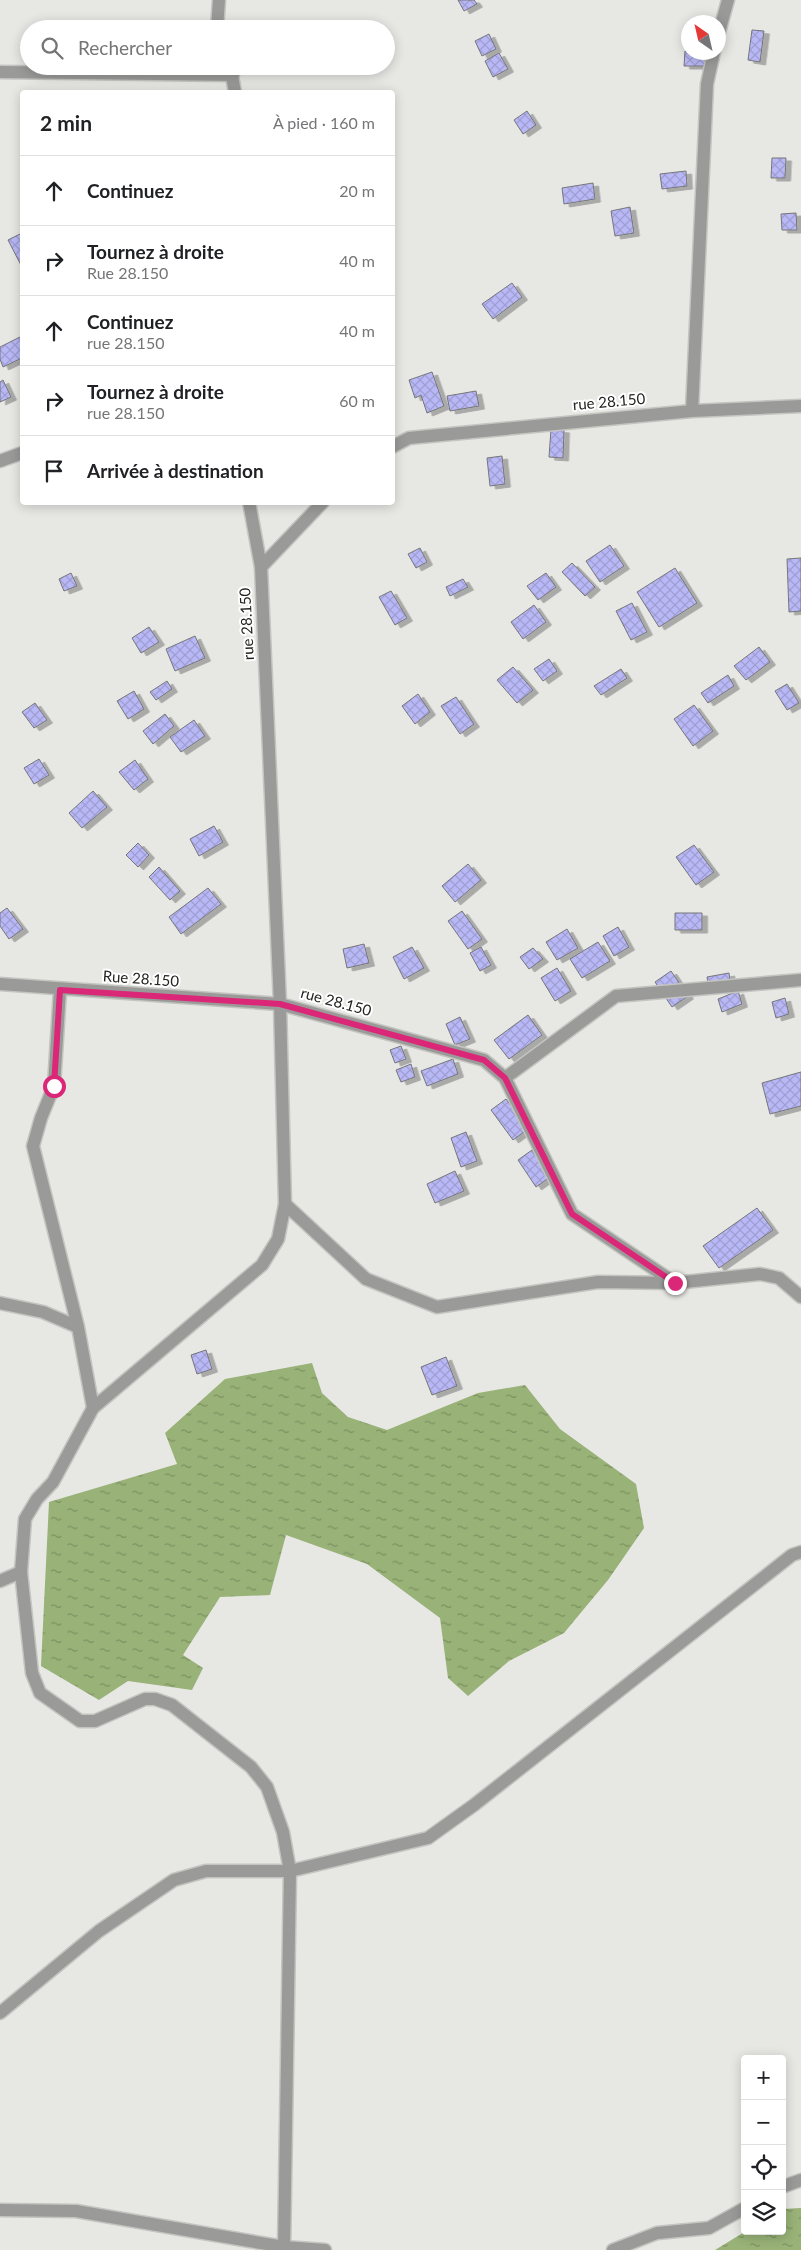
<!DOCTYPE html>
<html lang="fr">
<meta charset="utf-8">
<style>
body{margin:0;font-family:Lato,sans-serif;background:#f2f2f2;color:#202124}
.controls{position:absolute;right:15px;bottom:15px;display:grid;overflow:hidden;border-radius:5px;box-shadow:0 2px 12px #0003}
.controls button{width:45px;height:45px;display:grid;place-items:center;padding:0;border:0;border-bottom:1px solid #e0e0e0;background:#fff;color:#202124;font:25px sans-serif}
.compass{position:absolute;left:681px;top:15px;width:45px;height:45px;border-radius:50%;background:#fff;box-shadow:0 2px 12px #0003;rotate:326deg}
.stop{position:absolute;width:15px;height:15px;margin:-11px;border:4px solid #db2777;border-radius:50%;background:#fff}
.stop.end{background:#db2777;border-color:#fff;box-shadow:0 1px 5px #0008}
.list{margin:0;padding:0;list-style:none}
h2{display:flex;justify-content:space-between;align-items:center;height:65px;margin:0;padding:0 20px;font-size:21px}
h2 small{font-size:16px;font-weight:400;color:#757577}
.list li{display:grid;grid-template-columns:32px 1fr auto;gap:15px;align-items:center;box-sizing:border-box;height:70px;padding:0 20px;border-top:1px solid #e0e0e0}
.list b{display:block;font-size:19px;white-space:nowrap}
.list p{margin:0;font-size:16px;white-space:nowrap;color:#757577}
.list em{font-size:16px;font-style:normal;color:#757577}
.icon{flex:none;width:28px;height:28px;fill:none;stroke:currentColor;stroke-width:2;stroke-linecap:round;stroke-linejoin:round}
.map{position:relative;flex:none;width:801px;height:2250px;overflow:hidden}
.search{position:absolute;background:#fff;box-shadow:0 2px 12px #0003;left:20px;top:20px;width:375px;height:55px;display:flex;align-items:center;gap:12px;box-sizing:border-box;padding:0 18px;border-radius:28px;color:#757577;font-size:19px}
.panel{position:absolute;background:#fff;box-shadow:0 2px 12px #0003;left:20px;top:90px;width:375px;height:415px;border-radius:5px}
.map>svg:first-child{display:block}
.water{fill:url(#water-ripples)}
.building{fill:url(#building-cross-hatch);stroke:#757579;filter:url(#shadow)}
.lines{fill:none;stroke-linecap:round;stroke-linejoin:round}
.minor-casing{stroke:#c4c5c1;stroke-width:15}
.tertiary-casing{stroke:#c4c5c1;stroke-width:15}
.minor{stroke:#9a9b99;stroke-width:12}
.tertiary{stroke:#9a9b99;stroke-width:12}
.route{stroke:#db2777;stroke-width:6}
.labels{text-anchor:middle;stroke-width:4;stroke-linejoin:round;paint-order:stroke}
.street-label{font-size:15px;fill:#232322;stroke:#fff}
</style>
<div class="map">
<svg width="801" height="2250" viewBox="0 0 801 2250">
<defs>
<pattern id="water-ripples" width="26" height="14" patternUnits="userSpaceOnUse" patternTransform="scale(1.25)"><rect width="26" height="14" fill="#98b277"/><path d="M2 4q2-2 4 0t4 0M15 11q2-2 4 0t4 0" fill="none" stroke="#7c9061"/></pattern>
<pattern id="building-cross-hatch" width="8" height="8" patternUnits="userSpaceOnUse" patternTransform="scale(1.25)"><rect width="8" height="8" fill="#b9b8f6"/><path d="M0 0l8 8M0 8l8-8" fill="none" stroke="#9f9ed3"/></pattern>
<filter id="shadow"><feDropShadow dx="5.5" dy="3" stdDeviation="0" flood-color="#0004"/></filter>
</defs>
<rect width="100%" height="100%" fill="#e7e8e4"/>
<!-- water -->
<path class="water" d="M 312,1363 L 322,1393 L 348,1417 L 387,1430 L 478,1393 L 525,1385 L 560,1429 L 636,1484 L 644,1528 L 608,1580 L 564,1633 L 509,1661 L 468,1696 L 448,1678 L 440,1618 L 367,1564 L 286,1535 L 270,1595 L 220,1597 L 183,1655 L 203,1668 L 192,1690 L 128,1681 L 99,1700 L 41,1666 L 49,1502 L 177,1464 L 165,1433 L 225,1379 Z
M 801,2208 L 801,2250 L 715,2250 L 746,2231 L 782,2231 L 782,2209 Z"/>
<!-- building -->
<path class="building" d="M 458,0 L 474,0 L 477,4 L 464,11 Z
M 752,30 L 764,31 L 760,62 L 748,60 Z
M 489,34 L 496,49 L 482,56 L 475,41 Z
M 685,51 L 705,52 L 705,66 L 684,66 Z
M 499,53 L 508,69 L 493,77 L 485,61 Z
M 527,111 L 536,125 L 523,134 L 514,120 Z
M 772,158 L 786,158 L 785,178 L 771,178 Z
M 686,171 L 687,186 L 662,189 L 660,174 Z
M 593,183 L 595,199 L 564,204 L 562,188 Z
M 630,207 L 634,233 L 615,236 L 611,211 Z
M 796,213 L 797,230 L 782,230 L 781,214 Z
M 22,233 L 22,267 L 8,240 Z
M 512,283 L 522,297 L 493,319 L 482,304 Z
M 22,336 L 22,358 L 3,367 L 0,359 L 0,347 Z
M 432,372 L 444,406 L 427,413 L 421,395 L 415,398 L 409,380 Z
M 3,380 L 11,397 L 0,402 L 0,382 Z
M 476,391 L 479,406 L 450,411 L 447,396 Z
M 551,429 L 564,430 L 563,458 L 549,457 Z
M 502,456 L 505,484 L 490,486 L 487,458 Z
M 610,545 L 624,566 L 600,582 L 586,561 Z
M 420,548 L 427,562 L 416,568 L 408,554 Z
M 801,558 L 801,611 L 789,612 L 787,559 Z
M 572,563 L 595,587 L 585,596 L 562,572 Z
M 675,568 L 697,603 L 659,627 L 637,592 Z
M 71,573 L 77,586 L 64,591 L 59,579 Z
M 546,573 L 556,587 L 538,600 L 527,586 Z
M 463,579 L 468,587 L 450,596 L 446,587 Z
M 391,591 L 407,618 L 395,625 L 379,597 Z
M 632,603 L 647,632 L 631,640 L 616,611 Z
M 534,605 L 546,622 L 523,639 L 511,622 Z
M 149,627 L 159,642 L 141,653 L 132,638 Z
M 195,636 L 205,658 L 175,671 L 166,649 Z
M 759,647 L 770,662 L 746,680 L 734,666 Z
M 549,659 L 557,671 L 543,681 L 534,669 Z
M 513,667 L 533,690 L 517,703 L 497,680 Z
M 621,669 L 627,678 L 601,695 L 594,686 Z
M 728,675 L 734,686 L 708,703 L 701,693 Z
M 167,681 L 172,689 L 156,700 L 150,692 Z
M 787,684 L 799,703 L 787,710 L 775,691 Z
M 134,691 L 144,709 L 128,719 L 117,701 Z
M 418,694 L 430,712 L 415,724 L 402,706 Z
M 456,697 L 474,724 L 460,734 L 441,706 Z
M 35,703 L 47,720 L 34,728 L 22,712 Z
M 694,705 L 713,731 L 693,746 L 674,719 Z
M 165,714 L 174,726 L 153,744 L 143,731 Z
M 194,720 L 205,736 L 181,752 L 170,737 Z
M 39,759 L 49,775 L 34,784 L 24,768 Z
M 135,760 L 148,779 L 134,790 L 119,772 Z
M 93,791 L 107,807 L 82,828 L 69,813 Z
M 214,826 L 223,842 L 199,856 L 190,839 Z
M 138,843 L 149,855 L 138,867 L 126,855 Z
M 694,845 L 714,872 L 696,885 L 676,857 Z
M 468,864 L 481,880 L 455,902 L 442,886 Z
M 159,867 L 180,891 L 170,900 L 149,877 Z
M 208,888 L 221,904 L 181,934 L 169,917 Z
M 7,908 L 23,929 L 9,939 L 0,926 L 0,913 Z
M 462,911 L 482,939 L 468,949 L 448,921 Z
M 675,913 L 702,913 L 702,930 L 675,930 Z
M 618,927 L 629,947 L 614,956 L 603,936 Z
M 567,929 L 578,948 L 557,960 L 546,942 Z
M 598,942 L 610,961 L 582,978 L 570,959 Z
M 364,944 L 369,963 L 347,968 L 343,949 Z
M 412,947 L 424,968 L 404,979 L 393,957 Z
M 481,947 L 491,965 L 480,971 L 470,953 Z
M 533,948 L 543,959 L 529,969 L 520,957 Z
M 557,968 L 571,991 L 555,1001 L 541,978 Z
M 671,971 L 688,996 L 672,1007 L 655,982 Z
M 729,973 L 731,986 L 709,989 L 707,977 Z
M 738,991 L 742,1004 L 722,1012 L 718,999 Z
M 785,998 L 789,1014 L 776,1018 L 772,1002 Z
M 528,1015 L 542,1035 L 509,1059 L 494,1040 Z
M 460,1017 L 470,1039 L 455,1045 L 446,1024 Z
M 401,1046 L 406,1059 L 395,1063 L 390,1050 Z
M 453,1059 L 458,1074 L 427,1086 L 421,1071 Z
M 411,1064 L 415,1077 L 401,1082 L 396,1070 Z
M 801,1072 L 801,1106 L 770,1114 L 762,1083 Z
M 506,1099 L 528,1129 L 513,1140 L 491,1110 Z
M 466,1132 L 477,1161 L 461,1167 L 451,1138 Z
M 532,1150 L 550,1177 L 536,1187 L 518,1160 Z
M 455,1171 L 464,1191 L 435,1203 L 427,1184 Z
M 757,1208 L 773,1230 L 719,1268 L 703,1246 Z
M 206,1350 L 212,1369 L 197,1374 L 191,1355 Z
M 446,1357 L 457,1386 L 432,1395 L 421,1367 Z"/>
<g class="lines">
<defs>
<path id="minor" d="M 718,36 L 728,0
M 0,72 L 233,75
M 692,411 L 707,84 L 714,52
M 392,447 L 409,438 L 692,411 L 801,406
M 0,461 L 22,453
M 261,567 L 323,502
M 0,984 L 280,1004 L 484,1060 L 505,1078 L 572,1214 L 675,1283
M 60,990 L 54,1086 L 41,1118 L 33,1146 L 78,1327 L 93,1408
M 505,1078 L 616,996 L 801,980
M 285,1204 L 366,1279 L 437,1307 L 598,1282 L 675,1283 L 760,1274 L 779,1278 L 801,1297
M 0,1303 L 43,1312 L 78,1327
M 0,1581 L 21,1572
M 0,2013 L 99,1931 L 174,1880 L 206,1871 L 290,1871 L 428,1838 L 474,1805 L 792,1555 L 801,1552
M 782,2187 L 801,2180
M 0,2210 L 76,2211 L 284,2247 L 325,2250
M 613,2250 L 657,2233 L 709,2228 L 745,2208"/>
<path id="tertiary" d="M 217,29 L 219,0
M 230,66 L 235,92
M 249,502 L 261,567 L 280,1004 L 285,1204 L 278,1239 L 262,1265 L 93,1408 L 53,1482 L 37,1499 L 25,1519 L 21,1572 L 32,1673 L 40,1693 L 80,1721 L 95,1721 L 145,1699 L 155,1699 L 172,1705 L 251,1767 L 267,1787 L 283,1832 L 290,1871 L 284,2250"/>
</defs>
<!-- minor casing -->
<use href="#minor" class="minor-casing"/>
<!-- tertiary casing -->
<use href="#tertiary" class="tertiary-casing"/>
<!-- minor -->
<use href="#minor" class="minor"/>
<!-- tertiary -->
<use href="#tertiary" class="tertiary"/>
</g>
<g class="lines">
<!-- route -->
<path class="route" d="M 54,1086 L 60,990 L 280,1004 L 484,1060 L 505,1078 L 572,1214 L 675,1283"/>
</g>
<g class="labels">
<!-- street labels -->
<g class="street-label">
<text transform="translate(609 402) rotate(-5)" y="5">rue 28.150</text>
<text transform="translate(247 624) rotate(-93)" y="5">rue 28.150</text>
<text transform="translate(141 979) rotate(4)" y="5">Rue 28.150</text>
<text transform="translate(336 1002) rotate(15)" y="5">rue 28.150</text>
</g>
</g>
</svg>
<div class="controls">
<button>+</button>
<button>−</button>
<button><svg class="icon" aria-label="locate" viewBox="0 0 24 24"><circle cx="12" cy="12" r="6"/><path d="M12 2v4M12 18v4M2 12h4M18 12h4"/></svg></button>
<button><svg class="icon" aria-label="layers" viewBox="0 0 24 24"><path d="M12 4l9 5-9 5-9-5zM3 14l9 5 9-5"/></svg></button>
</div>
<svg class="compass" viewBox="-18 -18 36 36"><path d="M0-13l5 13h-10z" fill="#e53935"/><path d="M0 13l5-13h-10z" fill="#757577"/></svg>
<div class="stop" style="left:54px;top:1086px"></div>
<div class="stop end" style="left:675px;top:1283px"></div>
<div class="search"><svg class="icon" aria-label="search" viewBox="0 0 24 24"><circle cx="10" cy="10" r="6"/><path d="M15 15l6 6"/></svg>Rechercher</div>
<section class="panel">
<h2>2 min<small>À pied · 160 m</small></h2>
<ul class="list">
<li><svg class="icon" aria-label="ahead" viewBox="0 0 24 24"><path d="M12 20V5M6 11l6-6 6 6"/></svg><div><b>Continuez</b></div><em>20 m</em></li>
<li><svg class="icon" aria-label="right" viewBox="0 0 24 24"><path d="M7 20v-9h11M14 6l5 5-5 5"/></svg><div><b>Tournez à droite</b><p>Rue 28.150</p></div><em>40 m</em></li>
<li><svg class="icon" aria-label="ahead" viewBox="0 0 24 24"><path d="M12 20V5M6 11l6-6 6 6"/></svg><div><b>Continuez</b><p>rue 28.150</p></div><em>40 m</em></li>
<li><svg class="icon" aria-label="right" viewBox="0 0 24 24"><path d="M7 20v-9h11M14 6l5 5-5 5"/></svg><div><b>Tournez à droite</b><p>rue 28.150</p></div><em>60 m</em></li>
<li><svg class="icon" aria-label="arrive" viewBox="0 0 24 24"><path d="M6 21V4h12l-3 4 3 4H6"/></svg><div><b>Arrivée à destination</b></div></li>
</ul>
</section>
</div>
